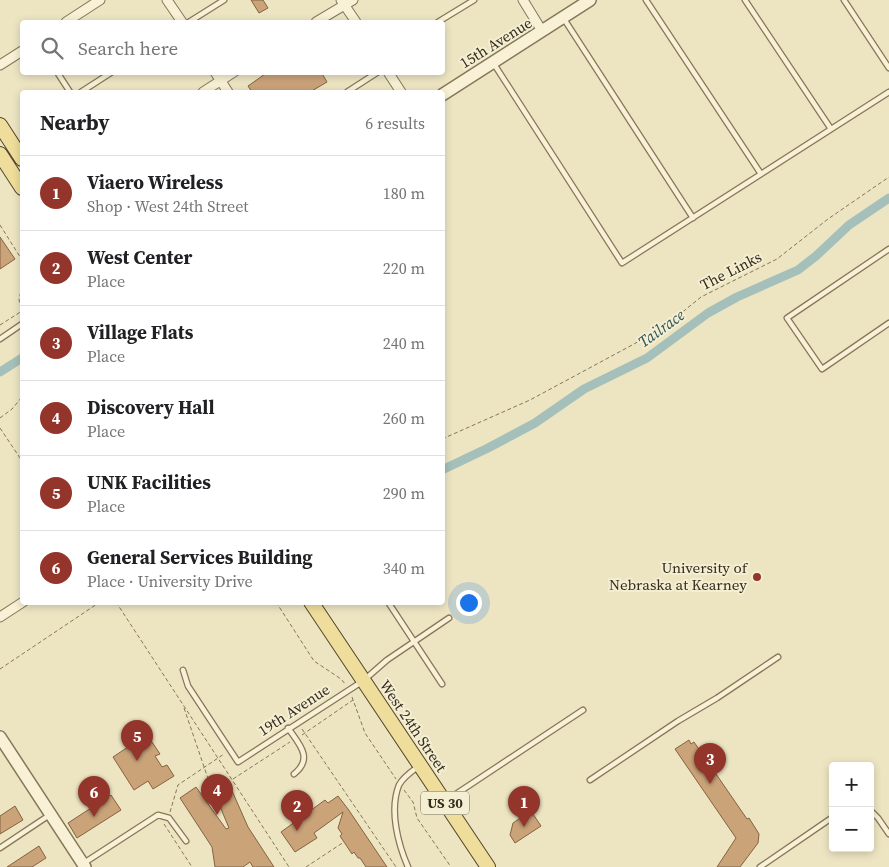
<!DOCTYPE html>
<meta charset="utf-8">
<style>
body{margin:0;font-family:"Source Serif 4",serif;background:#f2f2f2;color:#202124}
.controls{position:absolute;right:15px;bottom:15px;display:grid;overflow:hidden;border-radius:5px;box-shadow:0 2px 8px #0003}
.controls button{width:45px;height:45px;display:grid;place-items:center;padding:0;border:0;border-bottom:1px solid #e0e0e0;background:#fff;color:#202124;font:25px sans-serif}
.you{position:absolute;left:468px;top:602px;width:18px;height:18px;margin:-12px;border:4px solid #fff;border-radius:50%;background:#1a73e8;box-shadow:0 0 0 8px #1a73e833}
.badge{display:grid;place-items:center;width:32px;height:32px;border-radius:50%;background:#94352b;color:#fff;font-size:16px;font-weight:700}
.pin{position:absolute;translate:-50% -41px;filter:drop-shadow(0 1px 2px #0008)}
.pin::after{content:'';position:absolute;top:26px;width:18px;height:15px;background:inherit;clip-path:polygon(0 0,100% 0,50% 100%)}
.list{margin:0;padding:0;list-style:none}
h2{display:flex;justify-content:space-between;align-items:center;height:65px;margin:0;padding:0 20px;font-size:21px}
h2 small{font-size:16px;font-weight:400;color:#757577}
.list li{display:grid;grid-template-columns:32px 1fr auto;gap:15px;align-items:center;box-sizing:border-box;height:75px;padding:0 20px;border-top:1px solid #e0e0e0}
.list b{display:block;font-size:19px;white-space:nowrap}
.list p{margin:0;font-size:16px;white-space:nowrap;color:#757577}
.list em{font-size:16px;font-style:normal;color:#757577}
.icon{flex:none;width:28px;height:28px;fill:none;stroke:currentColor;stroke-width:2;stroke-linecap:round;stroke-linejoin:round}
.map{position:relative;flex:none;width:889px;height:867px;overflow:hidden}
.search{position:absolute;background:#fff;box-shadow:0 2px 8px #0003;left:20px;top:20px;width:425px;height:55px;display:flex;align-items:center;gap:12px;box-sizing:border-box;padding:0 18px;border-radius:5px;color:#757577;font-size:19px}
.panel{position:absolute;background:#fff;box-shadow:0 2px 8px #0003;left:20px;top:90px;width:425px;height:515px;border-radius:5px}
.map>svg:first-child{display:block}
.lines{fill:none;stroke-linecap:round;stroke-linejoin:round}
.canal{stroke:#a5c0ba;stroke-width:9}
.building{fill:#caa379;stroke:#856240}
.service-casing{stroke:#86765a;stroke-width:7}
.minor-casing{stroke:#86765a;stroke-width:11}
.tertiary-casing{stroke:#86765a;stroke-width:14}
.primary-casing{stroke:#54442e;stroke-width:16}
.path{stroke:#86765a;stroke-width:1;stroke-dasharray:4 2.5;stroke-linecap:butt}
.service{stroke:#f8f1d5;stroke-width:4.5}
.minor{stroke:#f8f1d5;stroke-width:9}
.tertiary{stroke:#f8f1d5;stroke-width:11}
.primary{stroke:#efde9b;stroke-width:14}
.poi-dot{fill:#94352b;stroke:#f4eed2;stroke-width:2}
.labels{text-anchor:middle;stroke-width:4;stroke-linejoin:round;paint-order:stroke}
.shield{fill:#f4eed2;stroke:#6f6654;stroke-width:1}
.shield-label{font-size:14px;font-weight:bold;fill:#362c1e}
.street-label{font-size:15px;fill:#362c1e;stroke:#f4eed2}
.poi-label{font-size:15px;fill:#362c1e;stroke:#f4eed2;text-anchor:end}
.water-label{font-size:16px;font-style:italic;fill:#2d5456;stroke:#f4eed2}
</style>
<div class="map">
<svg width="889" height="867" viewBox="0 0 889 867">
<rect width="100%" height="100%" fill="#ede5c2"/>
<g class="lines">
<!-- canal -->
<path class="canal" d="M 0,372 L 22,358
M 442,470 L 488,448 L 535,423 L 584,389 L 647,358 L 708,313 L 737,297 L 798,270 L 816,256 L 849,225 L 889,198"/>
</g>
<!-- building -->
<path class="building" d="M 251,0 L 263,0 L 268,8 L 259,13 Z
M 268,72 L 321,72 L 327,82 L 310,92 L 252,92 L 248,86 Z
M 0,237 L 15,259 L 0,269 Z
M 148,736 L 160,754 L 155,756 L 162,767 L 167,765 L 174,776 L 153,789 L 148,781 L 134,790 L 113,757 L 143,737 L 144,739 Z
M 689,740 L 691,744 L 694,742 L 747,819 L 749,818 L 759,834 L 758,843 L 740,867 L 717,867 L 736,838 L 675,749 Z
M 229,784 L 248,827 L 274,867 L 253,867 L 250,862 L 243,867 L 215,867 L 212,847 L 180,798 L 196,787 L 226,829 L 229,828 L 214,792 Z
M 111,795 L 121,810 L 77,838 L 68,823 Z
M 338,796 L 348,809 L 387,867 L 366,867 L 360,858 L 358,858 L 354,852 L 352,854 L 340,836 L 342,834 L 338,828 L 343,812 L 314,833 L 317,838 L 295,852 L 281,832 L 325,800 L 328,803 Z
M 15,806 L 23,820 L 0,834 L 0,816 Z
M 531,811 L 541,826 L 515,843 L 510,835 L 513,823 Z
M 39,846 L 46,858 L 32,867 L 7,867 Z"/>
<g class="lines">
<defs>
<path id="service" d="M 646,0 L 761,174
M 745,0 L 831,129
M 844,0 L 889,68
M 564,19 L 693,218
M 189,22 L 224,0
M 438,22 L 474,0
M 494,64 L 622,263 L 889,92
M 57,72 L 70,92
M 81,92 L 112,72
M 347,92 L 378,72
M 889,249 L 787,318 L 822,369 L 889,323
M 0,339 L 22,324
M 388,602 L 442,684
M 183,670 L 188,686 L 238,762 L 363,681 L 387,660 L 449,618
M 288,728 C 299,744 314,758 294,774
M 590,780 L 678,721 L 717,698 L 778,657
M 447,800 L 583,710
M 870,810 L 878,818 L 889,834
M 0,848 L 51,814
M 84,863 L 158,815 L 169,818 L 186,841
M 408,867 C 398,844 389,810 399,785 C 403,777 412,771 419,766
M 760,867 L 833,817"/>
<path id="minor" d="M 167,0 L 182,22
M 341,0 L 356,22
M 523,0 L 542,31
M 66,22 L 100,0
M 316,22 L 353,0
M 0,65 L 22,51
M 215,72 L 228,92
M 388,72 L 401,92
M 203,92 L 234,72
M 0,617 L 23,602"/>
<path id="tertiary" d="M 442,95 L 590,0
M 0,737 L 85,867"/>
<path id="primary" d="M 0,125 L 22,159
M 0,154 L 22,188
M 311,602 L 488,867"/>
</defs>
<!-- service casing -->
<use href="#service" class="service-casing"/>
<!-- minor casing -->
<use href="#minor" class="minor-casing"/>
<!-- tertiary casing -->
<use href="#tertiary" class="tertiary-casing"/>
<!-- primary casing -->
<use href="#primary" class="primary-casing"/>
<!-- path -->
<path class="path" d="M 0,225 L 22,260
M 22,286 L 19,300 L 22,310
M 0,325 L 22,311
M 0,418 L 12,409 L 22,397
M 0,428 L 22,461
M 442,439 L 530,400 L 634,344 L 669,323 L 701,297 L 777,259 L 828,219 L 889,177
M 116,602 L 289,867
M 276,602 L 314,661 L 341,679 L 346,685
M 0,669 L 100,602
M 352,697 L 365,733 L 396,779
M 184,708 L 215,799
M 302,729 L 396,867
M 302,735 L 353,700
M 233,779 L 290,742
M 404,790 L 413,802 L 417,818 L 451,867
M 170,812 L 178,785 L 224,754
M 164,824 L 192,867
M 306,867 L 344,842"/>
<!-- service -->
<use href="#service" class="service"/>
<!-- minor -->
<use href="#minor" class="minor"/>
<!-- tertiary -->
<use href="#tertiary" class="tertiary"/>
<!-- primary -->
<use href="#primary" class="primary"/>
</g>
<!-- markers -->
<circle class="poi-dot" cx="757" cy="577" r="5"/>
<g class="labels">
<!-- shield labels -->
<rect class="shield" x="421" y="791.5" width="48" height="23" rx="4"/>
<g class="shield-label">
<text x="445" y="808">US 30</text>
</g>
<!-- street labels -->
<g class="street-label">
<text transform="translate(496 43) rotate(-32)" y="5">15th Avenue</text>
<text transform="translate(731 271) rotate(-27)" y="5">The Links</text>
<text transform="translate(294 710) rotate(-33)" y="5">19th Avenue</text>
<text transform="translate(413 726) rotate(56)" y="5">West 24th Street</text>
</g>
<!-- poi labels -->
<g class="poi-label">
<text x="747" y="573">University of<tspan x="747" dy="17">Nebraska at Kearney</tspan></text>
</g>
<!-- water labels -->
<g class="water-label">
<text transform="translate(661 328) rotate(-36)" y="6">Tailrace</text>
</g>
</g>
</svg>
<div class="controls">
<button>+</button>
<button>−</button>
</div>
<div class="you"></div>
<div class="pin badge" style="left:524px;top:827px">1</div>
<div class="pin badge" style="left:297px;top:831px">2</div>
<div class="pin badge" style="left:710px;top:784px">3</div>
<div class="pin badge" style="left:217px;top:815px">4</div>
<div class="pin badge" style="left:137px;top:761px">5</div>
<div class="pin badge" style="left:94px;top:817px">6</div>
<div class="search"><svg class="icon" aria-label="search" viewBox="0 0 24 24"><circle cx="10" cy="10" r="6"/><path d="M15 15l6 6"/></svg>Search here</div>
<section class="panel">
<h2>Nearby<small>6 results</small></h2>
<ul class="list">
<li><span class="badge">1</span><div><b>Viaero Wireless</b><p>Shop · West 24th Street</p></div><em>180 m</em></li>
<li><span class="badge">2</span><div><b>West Center</b><p>Place</p></div><em>220 m</em></li>
<li><span class="badge">3</span><div><b>Village Flats</b><p>Place</p></div><em>240 m</em></li>
<li><span class="badge">4</span><div><b>Discovery Hall</b><p>Place</p></div><em>260 m</em></li>
<li><span class="badge">5</span><div><b>UNK Facilities</b><p>Place</p></div><em>290 m</em></li>
<li><span class="badge">6</span><div><b>General Services Building</b><p>Place · University Drive</p></div><em>340 m</em></li>
</ul>
</section>
</div>
